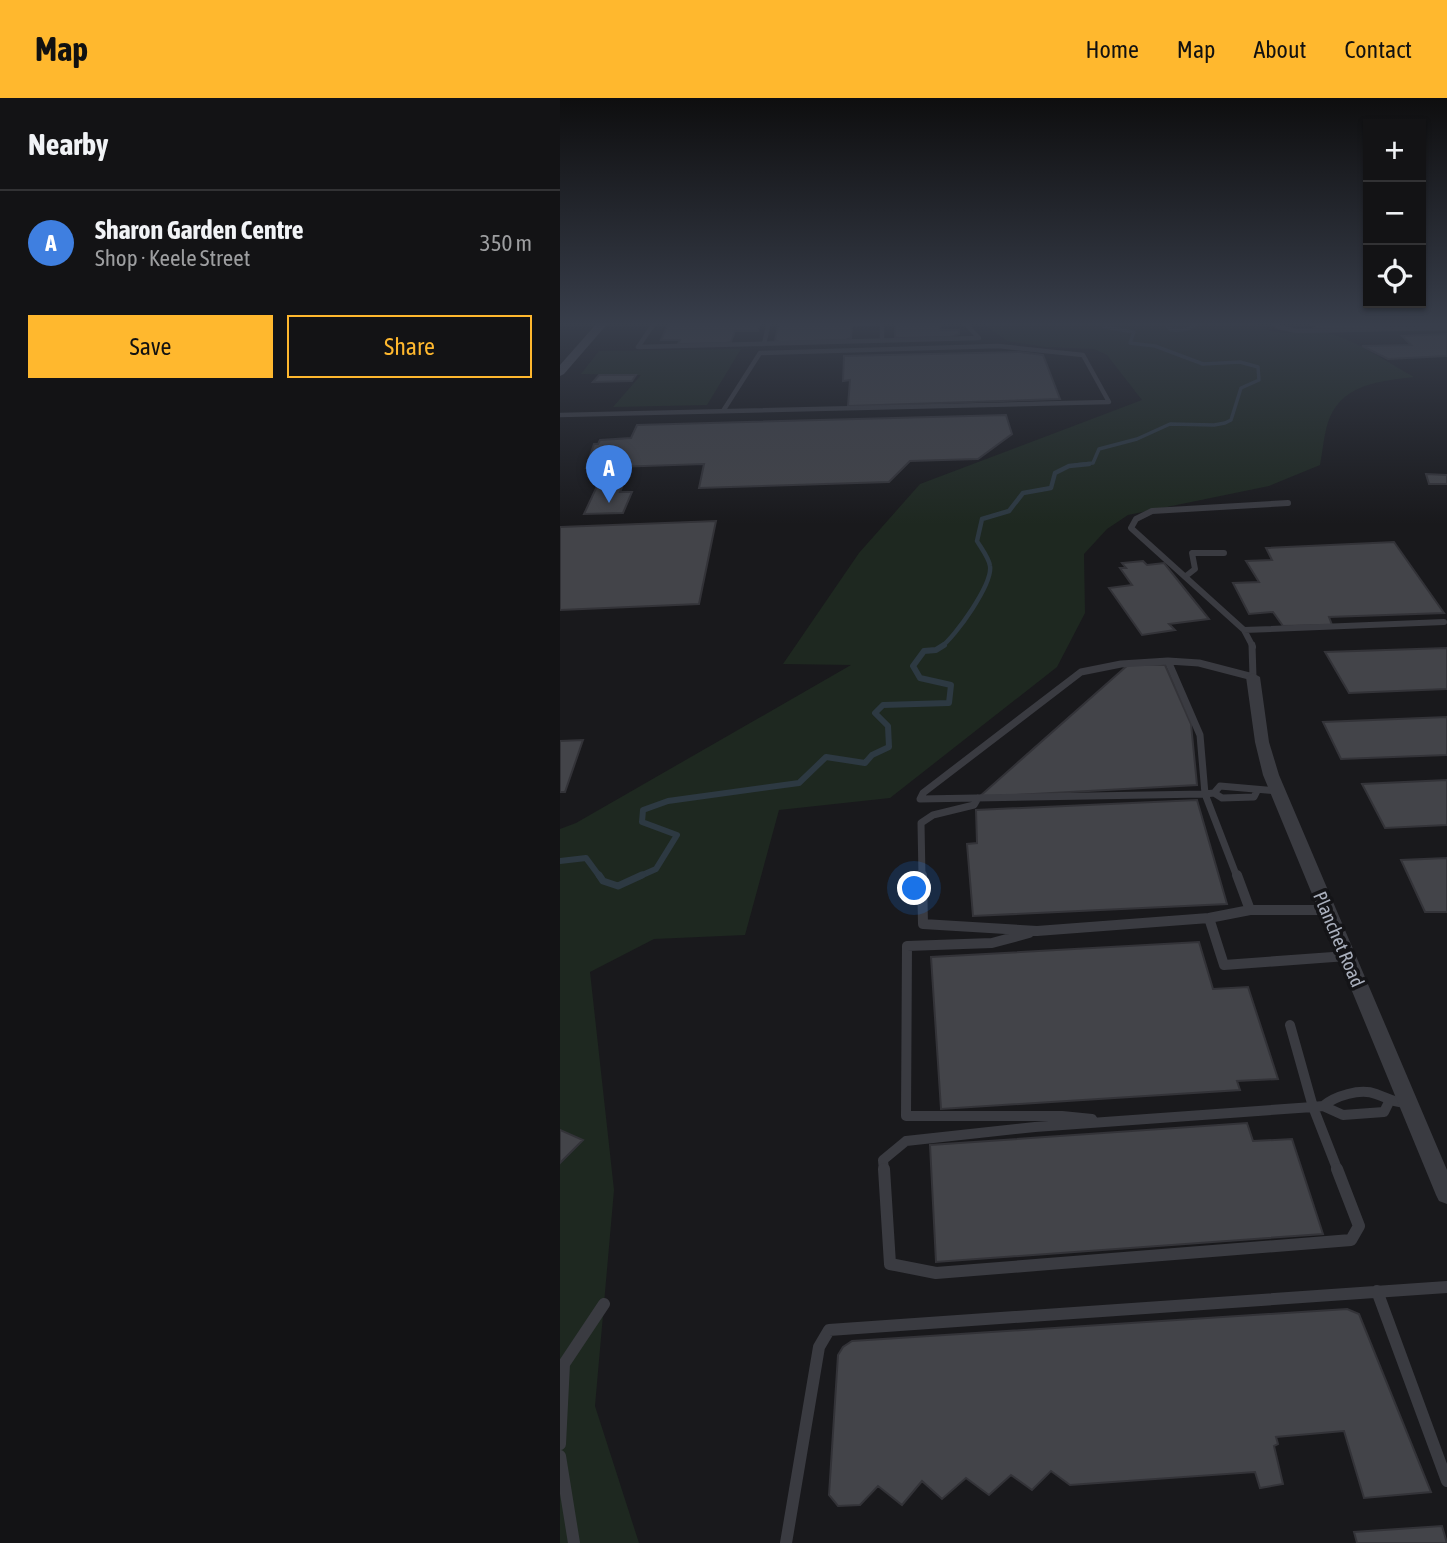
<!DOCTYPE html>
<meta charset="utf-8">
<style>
body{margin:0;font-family:"Asap Condensed",sans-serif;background:#1c1c1e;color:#f1f3f6}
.controls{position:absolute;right:21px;top:21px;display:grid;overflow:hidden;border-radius:0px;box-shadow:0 2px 5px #0004}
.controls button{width:63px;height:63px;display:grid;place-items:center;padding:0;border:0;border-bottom:2px solid #323234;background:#131315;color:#f1f3f6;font:35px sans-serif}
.you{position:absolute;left:355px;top:791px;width:24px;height:24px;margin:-18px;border:5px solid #fff;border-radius:50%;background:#1a73e8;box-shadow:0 0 0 10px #1a73e833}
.badge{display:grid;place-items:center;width:46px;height:46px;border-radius:50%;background:#ffb82e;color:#fff;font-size:23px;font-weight:700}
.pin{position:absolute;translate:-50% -58px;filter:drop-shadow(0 2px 4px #0008)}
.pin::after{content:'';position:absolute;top:37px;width:24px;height:21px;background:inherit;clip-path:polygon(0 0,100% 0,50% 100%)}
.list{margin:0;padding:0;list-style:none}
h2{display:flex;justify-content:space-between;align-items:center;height:91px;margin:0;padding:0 28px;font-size:30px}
h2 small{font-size:23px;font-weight:400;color:#9d9ea0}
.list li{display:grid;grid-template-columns:46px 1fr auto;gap:21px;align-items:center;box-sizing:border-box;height:105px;padding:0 28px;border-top:2px solid #323234}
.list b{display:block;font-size:26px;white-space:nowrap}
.list p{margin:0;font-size:23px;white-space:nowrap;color:#9d9ea0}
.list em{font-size:23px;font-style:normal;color:#9d9ea0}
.actions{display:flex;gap:14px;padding:21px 28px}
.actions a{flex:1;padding:16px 0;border:2px solid #ffb82e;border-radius:0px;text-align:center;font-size:24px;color:#ffb82e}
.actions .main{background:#ffb82e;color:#111}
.icon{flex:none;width:38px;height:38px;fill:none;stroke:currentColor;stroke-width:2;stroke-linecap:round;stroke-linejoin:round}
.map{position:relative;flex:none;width:887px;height:1445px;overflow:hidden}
header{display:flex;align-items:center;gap:42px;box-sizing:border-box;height:98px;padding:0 35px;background:#ffb82e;color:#111}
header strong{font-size:33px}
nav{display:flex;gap:38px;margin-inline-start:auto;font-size:24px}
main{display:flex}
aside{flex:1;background:#131315}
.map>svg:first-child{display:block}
.green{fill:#1e2820}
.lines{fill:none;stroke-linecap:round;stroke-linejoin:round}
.stream-far3{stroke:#2d3942;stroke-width:3.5}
.stream-far2{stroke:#2d3942;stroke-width:4.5}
.stream-far1{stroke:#2d3942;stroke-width:6}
.stream{stroke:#2d3942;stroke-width:7}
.building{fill:#434449;stroke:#333338;stroke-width:2}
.lane-far4{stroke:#3a3b41;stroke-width:4.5}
.lane-far3{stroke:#3a3b41;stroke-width:6}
.lane-far2{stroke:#3a3b41;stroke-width:7}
.lane-far1{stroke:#3a3b41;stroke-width:10}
.lane{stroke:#3a3b41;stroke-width:12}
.street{fill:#3a3b41;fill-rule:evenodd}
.secondary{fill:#484a52;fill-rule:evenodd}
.labels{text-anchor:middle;stroke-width:7;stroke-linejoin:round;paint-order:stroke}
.street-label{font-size:19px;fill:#aab0bd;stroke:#141417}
</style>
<header>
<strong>Map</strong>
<nav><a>Home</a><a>Map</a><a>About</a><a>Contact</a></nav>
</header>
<main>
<aside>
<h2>Nearby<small></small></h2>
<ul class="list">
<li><span class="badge" style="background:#3f7fe0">A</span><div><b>Sharon Garden Centre</b><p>Shop · Keele Street</p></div><em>350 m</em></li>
</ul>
<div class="actions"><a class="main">Save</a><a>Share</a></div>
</aside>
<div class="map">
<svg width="887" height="1445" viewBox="0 0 887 1445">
<rect width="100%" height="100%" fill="#19191c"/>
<!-- green -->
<path class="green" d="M 421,224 L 692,224 C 712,241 741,232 766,235 C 789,238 832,267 854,279 C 822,283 785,285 770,319 C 764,333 763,352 760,367 L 709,388 L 568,417 L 547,431 L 524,456 L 525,515 L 497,569 L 330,700 L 219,712 L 185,837 L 94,841 L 30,874 L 54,1092 L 35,1308 L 79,1445 L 0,1445 L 0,731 L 16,725 L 291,567 L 223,566 L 299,455 L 360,386 L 582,302 L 547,257 L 534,251 L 486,249 L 447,243 Z
M 181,251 L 147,307 L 53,309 L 81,277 L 21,276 L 39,253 Z"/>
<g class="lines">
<!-- stream-far3 -->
<path class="stream-far3" d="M 604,224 L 611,232 C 622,233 630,232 638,224
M 650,224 L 669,224
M 515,367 L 533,365 L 539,351 L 577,341 L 610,326 L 654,327 L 665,325 L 671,322 L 681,290 L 699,282 L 698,269 L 680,264 L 643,266 L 595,248 L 570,245 L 574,234 L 544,229 L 553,224"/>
<!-- stream-far2 -->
<path class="stream-far2" d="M 381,549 C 395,539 433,486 430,468 C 429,460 421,450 417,443 L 422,421 L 449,413 L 463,395 L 491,390 L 495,375 L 509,368 L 529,366"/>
<!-- stream-far1 -->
<path class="stream-far1" d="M 0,763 L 26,760 L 40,779
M 78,779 L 96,771 L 117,737 L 82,724 L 83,712 L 108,703 L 239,685 L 266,659 L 305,665 L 312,657 L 329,649 L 328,628 L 315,615 L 323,607 L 389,605 L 391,587 L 360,580 L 353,568 L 364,553 L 376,552 L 384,547"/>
<!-- stream -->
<path class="stream" d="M 39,777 L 43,783 L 58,788 L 82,777"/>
</g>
<!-- building -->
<path class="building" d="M 109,224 L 201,224 L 198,233 L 175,233 L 171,244 L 166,245 L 118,246 L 120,242 L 101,242 Z
M 219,224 L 316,224 L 315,227 L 292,228 L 291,240 L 285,242 L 220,244 L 215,242 Z
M 335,224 L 379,224 L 381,232 L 399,232 L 399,236 L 390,239 L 339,240 L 335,239 Z
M 734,224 L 887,224 L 887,228 L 756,231 L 751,225 Z
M 887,236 L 887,258 L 828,261 L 802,248 L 851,247 L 842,238 Z
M 460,254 L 483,257 L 500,301 L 288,308 L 290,282 L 283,283 L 284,258 Z
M 39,277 L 76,277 L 72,283 L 33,284 Z
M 446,317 L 452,336 L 418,361 L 350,363 L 329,384 L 139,390 L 144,366 L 26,370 L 34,346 L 38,346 L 40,342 L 71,340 L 77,327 Z
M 866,376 L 887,377 L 887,386 L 869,386 Z
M 38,386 L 63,387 L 60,394 L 72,394 L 63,415 L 24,416 Z
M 156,423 L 139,506 L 0,512 L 0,429 Z
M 834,444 L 884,515 L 769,519 L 772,527 L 723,528 L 713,514 L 689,516 L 673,485 L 699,484 L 686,463 L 712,462 L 706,450 Z
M 583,463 L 587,467 L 604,465 L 649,521 L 609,526 L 615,532 L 582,537 L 549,490 L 572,487 L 560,470 L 566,470 L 562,465 Z
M 887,550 L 887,591 L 789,595 L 765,554 Z
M 569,566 L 605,567 L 631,626 L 637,687 L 419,699 Z
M 887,619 L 887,657 L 781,661 L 763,624 Z
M 23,642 L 5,694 L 0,694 L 0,643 Z
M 887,682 L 887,727 L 825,730 L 802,686 Z
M 637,702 L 667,806 L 413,818 L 407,746 L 417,745 L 416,712 Z
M 887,760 L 887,814 L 865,814 L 841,762 Z
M 639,844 L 653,891 L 688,889 L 718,981 L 677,983 L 680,992 L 381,1011 L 371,859 Z
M 687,1025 L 693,1043 L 732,1041 L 763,1136 L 376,1164 L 370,1047 Z
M 0,1032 L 23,1042 L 0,1065 Z
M 787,1211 L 799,1216 L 871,1394 L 804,1400 L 784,1333 L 716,1339 L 718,1346 L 714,1348 L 723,1386 L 700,1390 L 695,1374 L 510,1387 L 491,1373 L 472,1392 L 451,1377 L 429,1397 L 406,1380 L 382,1401 L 362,1383 L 342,1407 L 318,1388 L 300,1407 L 278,1408 L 269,1397 L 278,1257 L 283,1249 L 292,1243 Z
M 882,1428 L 887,1445 L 797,1445 L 794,1434 Z"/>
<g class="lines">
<!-- lane-far4 -->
<path class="lane-far4" d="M 95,224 L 78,249 L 419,240 L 404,224
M 322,224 L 322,243
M 712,224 L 718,229 L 737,233 L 887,230
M 204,246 L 209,224
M 0,317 L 549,304 L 523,257 L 438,248 L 200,255 L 163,313"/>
<!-- lane-far3 -->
<path class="lane-far3" d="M 626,478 L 635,471 L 632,455 L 664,455
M 684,532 L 571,430 L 576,421 L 592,413 L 728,405
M 693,549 L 684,532 L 884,524"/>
<!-- lane-far2 -->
<path class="lane-far2" d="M 608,563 L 639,565 L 693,579 L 692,547
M 608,563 L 640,637 L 645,696 L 360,701 L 363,695 L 521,574 L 561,566 Z
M 654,695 L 660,688 L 718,693
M 645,696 L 677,779
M 645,696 L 654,695 L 662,700 L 694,699 L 697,693
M 362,779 L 361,725 L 373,717 L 414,707 L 418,700"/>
<!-- lane-far1 -->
<path class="lane-far1" d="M 362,777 L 363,826 L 477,833 L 649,820 L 690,812 L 767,812
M 677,777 L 690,812
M 649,820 L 664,867 L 787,858
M 469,835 L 432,845 L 347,848 L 346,1018 L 502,1018 L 532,1021
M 730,927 L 753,1009
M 763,1008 C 775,998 800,990 816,996 C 830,1001 832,1004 848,1005
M 753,1009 L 778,1073
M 753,1009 L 763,1008 L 783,1017 L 824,1014 L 829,1004
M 324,1073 L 323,1062 L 346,1043 L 475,1029 L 753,1009"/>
<!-- lane -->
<path class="lane" d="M 324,1071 L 330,1166 L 376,1175 L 791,1142 L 799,1128 L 777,1071
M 817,1193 L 887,1383
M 0,1346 L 4,1266 L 44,1206
M 0,1358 L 14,1445
M 226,1445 L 259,1249 L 269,1232 L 887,1189"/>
<!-- street -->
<path class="street" d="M 693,575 L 700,579 L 709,644 L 719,677 L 887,1072 L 887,1106 L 879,1103 L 876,1097 L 703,677 L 695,644 L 686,579 Z"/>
<!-- secondary -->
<path class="secondary" d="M 38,224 L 49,224 L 4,276 L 0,278 L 0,267 Z"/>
</g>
<!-- sky -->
<linearGradient id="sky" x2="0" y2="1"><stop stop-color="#0e0e0f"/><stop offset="0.53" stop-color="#383e4b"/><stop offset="1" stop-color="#383e4b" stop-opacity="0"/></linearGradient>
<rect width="887" height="426" fill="url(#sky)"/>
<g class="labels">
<!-- street labels -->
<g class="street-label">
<text transform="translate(779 841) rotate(67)" y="7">Planchet Road</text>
</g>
</g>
</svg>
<div class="controls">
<button>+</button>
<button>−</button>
<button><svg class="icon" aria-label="locate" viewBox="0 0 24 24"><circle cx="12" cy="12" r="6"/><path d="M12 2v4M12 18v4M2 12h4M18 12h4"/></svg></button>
</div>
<div class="you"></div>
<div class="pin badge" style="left:49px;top:405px;background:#3f7fe0">A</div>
</div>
</main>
